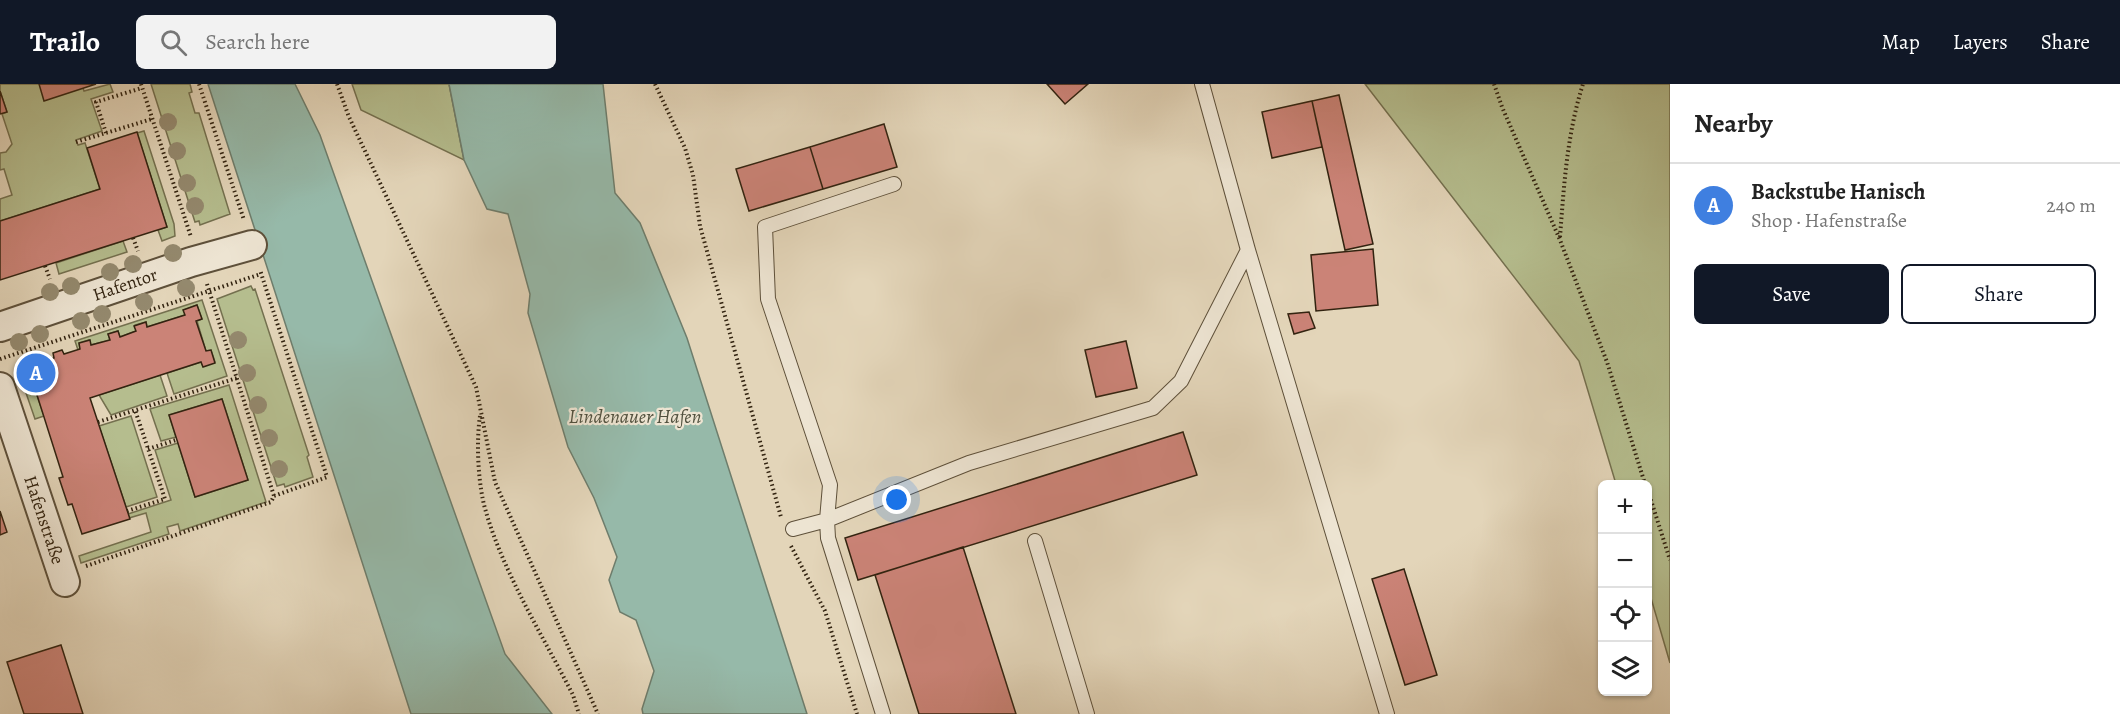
<!DOCTYPE html>
<meta charset="utf-8">
<style>
body{margin:0;font-family:Alegreya,serif;background:#f2f2f2;color:#222}
.controls{position:absolute;right:18px;bottom:18px;display:grid;overflow:hidden;border-radius:9px;box-shadow:0 2px 4px #0004}
.controls button{width:54px;height:54px;display:grid;place-items:center;padding:0;border:0;border-bottom:2px solid #e0e0e0;background:#fff;color:#222;font:30px sans-serif}
.you{position:absolute;left:897px;top:416px;width:21px;height:21px;margin:-15px;border:4px solid #fff;border-radius:50%;background:#1a73e8;box-shadow:0 0 0 9px #1a73e833}
.badge{display:grid;place-items:center;width:39px;height:39px;border-radius:50%;background:#111827;color:#fff;font-size:20px;font-weight:700}
.pin{position:absolute;translate:-50% -50%;border:3px solid #fff;box-shadow:0 2px 6px #0006}
.list{margin:0;padding:0;list-style:none}
h2{display:flex;justify-content:space-between;align-items:center;height:78px;margin:0;padding:0 24px;font-size:26px}
h2 small{font-size:20px;font-weight:400;color:#767676}
.list li{display:grid;grid-template-columns:39px 1fr auto;gap:18px;align-items:center;box-sizing:border-box;height:84px;padding:0 24px;border-top:2px solid #e0e0e0}
.list b{display:block;font-size:22px;white-space:nowrap}
.list p{margin:0;font-size:20px;white-space:nowrap;color:#767676}
.list em{font-size:20px;font-style:normal;color:#767676}
.actions{display:flex;gap:12px;padding:18px 24px}
.actions a{flex:1;padding:14px 0;border:2px solid #111827;border-radius:9px;text-align:center;font-size:21px;color:#111827}
.actions .main{background:#111827;color:#fff}
.icon{flex:none;width:33px;height:33px;fill:none;stroke:currentColor;stroke-width:2;stroke-linecap:round;stroke-linejoin:round}
.map{position:relative;flex:none;width:1670px;height:630px;overflow:hidden}
header{display:flex;align-items:center;gap:36px;box-sizing:border-box;height:84px;padding:0 30px;background:#111827;color:#fff}
header strong{font-size:28px}
nav{display:flex;gap:33px;margin-inline-start:auto;font-size:21px}
.search{width:420px;height:54px;background:#f2f2f2;display:flex;align-items:center;gap:15px;box-sizing:border-box;padding:0 21px;border-radius:9px;color:#767676;font-size:22px}
main{display:flex}
aside{flex:1;background:#fff}
.map>svg:first-child{display:block}
.green{fill:#b5bd8e;stroke:#74704f;stroke-width:1.5}
.water{fill:#96b9a9;stroke:#6e7d6c;stroke-width:1.5}
.building{fill:#cb8377;stroke:#322310;stroke-width:1.5}
.lines{fill:none;stroke-linecap:round;stroke-linejoin:round}
.lane-casing{stroke:#5e503a;stroke-width:16}
.street-casing{stroke:#5e503a;stroke-width:32}
.path{stroke:#322310;stroke-width:4;stroke-dasharray:1.5 3;stroke-linecap:butt}
.lane{stroke:#ede4d2;stroke-width:14}
.street{stroke:#ede4d2;stroke-width:28}
.tree{fill:#94896e}
.labels{text-anchor:middle;stroke-width:4.5;stroke-linejoin:round;paint-order:stroke}
.street-label{font-size:18px;fill:#322310;stroke:#ede4d2}
.water-label{font-size:20px;font-style:italic;fill:#50503e;stroke:#ede4d2}
</style>
<header>
<strong>Trailo</strong>
<div class="search"><svg class="icon" aria-label="search" viewBox="0 0 24 24"><circle cx="10" cy="10" r="6"/><path d="M15 15l6 6"/></svg>Search here</div>
<nav><a>Map</a><a>Layers</a><a>Share</a></nav>
</header>
<main>
<div class="map">
<svg width="1670" height="630" viewBox="0 0 1670 630">
<rect width="100%" height="100%" fill="#e3d5b9"/>
<filter id="stains"><feTurbulence type="fractalNoise" baseFrequency=".00333" numOctaves="4"/><feColorMatrix values="0 0 0 0 .2 0 0 0 0 .09 0 0 0 0 .02 0 0 0 .5 -.17"/></filter>
<radialGradient id="worn" r=".72"><stop offset=".6" stop-color="#630" stop-opacity="0"/><stop offset="1" stop-color="#630" stop-opacity=".3"/></radialGradient>
<!-- green -->
<path class="green" d="M 0,0 L 39,0 L 83,4 L 84,7 L 110,0 L 113,8 L 91,15 L 102,47 L 76,56 L 78,61 L 85,59 L 100,105 L 0,137 L 0,115 L 12,111 L 4,85 L 0,86 L 0,69 L 6,68 L 12,60 L 2,30 L 7,28 L 0,7 Z
M 151,0 L 190,0 L 192,8 L 189,9 L 195,29 L 199,29 L 230,130 L 200,141 L 199,137 L 195,138 Z
M 352,0 L 449,0 L 464,76 L 361,26 Z
M 1365,0 L 1670,0 L 1670,579 L 1648,504 L 1648,400 L 1616,400 L 1579,277 Z
M 144,47 L 174,140 L 175,152 L 162,157 L 158,146 L 167,143 L 137,49 Z
M 123,157 L 127,168 L 59,190 L 56,179 Z
M 251,202 L 253,206 L 255,205 L 309,371 L 307,373 L 313,393 L 285,403 L 284,400 L 277,402 L 217,215 Z
M 202,216 L 227,292 L 174,310 L 167,289 L 201,278 L 203,282 L 215,278 L 211,266 L 206,267 L 197,237 L 202,235 L 197,221 L 184,226 L 185,231 L 147,243 L 146,238 L 135,241 L 136,247 L 120,253 L 118,247 L 108,250 L 110,256 L 91,261 L 89,256 L 79,259 L 80,265 L 78,266 L 75,257 Z
M 160,291 L 167,312 L 111,331 L 99,311 Z
M 229,301 L 266,418 L 180,447 L 178,440 L 167,443 L 169,450 L 81,479 L 79,472 L 151,448 L 146,429 L 129,434 L 128,430 L 171,416 L 155,366 L 178,359 L 195,413 L 248,396 L 222,315 L 169,331 L 176,353 L 161,357 L 150,325 Z
M 34,303 L 44,332 L 35,335 L 25,306 Z
M 131,332 L 157,413 L 126,423 L 99,342 Z"/>
<!-- water -->
<path class="water" d="M 208,0 L 295,0 L 320,51 L 505,570 L 552,630 L 411,630 Z
M 449,0 L 603,0 L 615,109 L 640,139 L 687,254 L 807,630 L 643,630 L 642,625 L 654,587 L 636,536 L 620,528 L 609,496 L 617,473 L 594,414 L 568,363 L 528,229 L 530,210 L 508,130 L 487,125 L 464,76 Z"/>
<!-- building -->
<path class="building" d="M 39,0 L 96,0 L 44,17 Z
M 1047,0 L 1088,0 L 1065,20 Z
M 0,7 L 7,28 L 0,30 Z
M 1339,11 L 1373,160 L 1345,166 L 1312,17 Z
M 1312,17 L 1322,63 L 1272,74 L 1262,28 Z
M 884,40 L 897,83 L 823,105 L 810,63 Z
M 137,48 L 167,143 L 0,196 L 0,137 L 100,105 L 87,64 Z
M 810,63 L 823,105 L 749,127 L 736,85 Z
M 1373,165 L 1378,221 L 1316,227 L 1311,171 Z
M 197,221 L 202,235 L 196,237 L 206,267 L 211,266 L 215,279 L 203,283 L 201,278 L 90,314 L 130,435 L 82,450 L 72,420 L 68,421 L 59,394 L 63,393 L 31,292 L 26,293 L 21,279 L 35,274 L 37,279 L 54,274 L 53,269 L 62,266 L 64,270 L 80,265 L 79,259 L 90,256 L 91,261 L 110,256 L 108,250 L 118,247 L 120,253 L 136,247 L 134,242 L 146,238 L 147,243 L 185,231 L 183,226 Z
M 1309,228 L 1315,244 L 1294,250 L 1288,230 Z
M 1126,257 L 1137,304 L 1096,313 L 1085,266 Z
M 222,315 L 248,396 L 195,413 L 169,331 Z
M 1183,348 L 1197,391 L 858,496 L 845,454 Z
M 0,427 L 7,448 L 0,451 Z
M 963,463 L 1016,630 L 919,630 L 875,491 Z
M 1404,485 L 1437,591 L 1405,601 L 1372,495 Z
M 61,561 L 83,630 L 24,630 L 7,578 Z"/>
<g class="lines">
<defs>
<path id="lane" d="M 1202,0 L 1248,166 L 1387,630
M 793,445 L 827,436 L 969,379 L 1153,324 L 1181,297 L 1248,166
M 1035,457 L 1087,630
M 883,630 L 828,454 L 827,436 L 830,401 L 768,215 L 765,143 L 894,100"/>
<g id="street">
<path id="s1" d="M 0,243 L 191,178 L 252,161"/>
<path id="s2" d="M 0,303 L 65,498"/>
</g>
</defs>
<!-- lane casing -->
<use href="#lane" class="lane-casing"/>
<!-- street casing -->
<use href="#street" class="street-casing"/>
<!-- path -->
<path class="path" d="M 141,0 L 191,153
M 199,0 L 244,136
M 337,0 L 349,33 L 476,303 L 495,398 L 598,630
M 655,0 L 685,64 L 693,91 L 700,142 L 781,433
M 1494,0 L 1502,23 L 1560,156 L 1607,278 L 1645,400
M 106,49 L 96,18 L 142,4
M 76,58 L 152,35
M 1560,153 C 1564,101 1567,50 1583,0
M 133,154 L 138,167
M 45,182 L 50,195
M 207,200 L 274,412
M 0,275 L 261,190
M 480,332 C 476,359 478,402 486,428 C 504,490 544,554 573,611 L 579,630
M 98,338 L 237,294
M 148,365 L 176,356
M 1648,407 L 1670,476
M 127,427 L 165,415 L 135,326
M 791,462 L 825,527 L 857,630
M 86,482 L 271,418 L 274,412 L 327,393 L 260,186"/>
<!-- lane -->
<use href="#lane" class="lane"/>
<!-- street -->
<use href="#street" class="street"/>
</g>
<!-- trees -->
<g class="tree">
<circle cx="168" cy="38" r="9"/>
<circle cx="177" cy="67" r="9"/>
<circle cx="187" cy="99" r="9"/>
<circle cx="195" cy="122" r="9"/>
<circle cx="173" cy="169" r="9"/>
<circle cx="133" cy="180" r="9"/>
<circle cx="110" cy="188" r="9"/>
<circle cx="71" cy="202" r="9"/>
<circle cx="186" cy="204" r="9"/>
<circle cx="50" cy="208" r="9"/>
<circle cx="144" cy="218" r="9"/>
<circle cx="102" cy="230" r="9"/>
<circle cx="81" cy="237" r="9"/>
<circle cx="40" cy="250" r="9"/>
<circle cx="238" cy="256" r="9"/>
<circle cx="19" cy="258" r="9"/>
<circle cx="247" cy="289" r="9"/>
<circle cx="258" cy="321" r="9"/>
<circle cx="269" cy="354" r="9"/>
<circle cx="279" cy="385" r="9"/>
</g>
<g class="labels">
<!-- street labels -->
<g class="street-label">
<text dy="6" stroke="none"><textPath href="#s1" startOffset="132">Hafentor</textPath></text>
<text dy="6" stroke="none"><textPath href="#s2" startOffset="140">Hafenstraße</textPath></text>
</g>
<!-- water labels -->
<g class="water-label">
<text x="635" y="339">Lindenauer Hafen</text>
</g>
</g>
<rect width="100%" height="100%" filter="url(#stains)"/>
<rect width="100%" height="100%" fill="url(#worn)"/>
</svg>
<div class="controls">
<button>+</button>
<button>−</button>
<button><svg class="icon" aria-label="locate" viewBox="0 0 24 24"><circle cx="12" cy="12" r="6"/><path d="M12 2v4M12 18v4M2 12h4M18 12h4"/></svg></button>
<button><svg class="icon" aria-label="layers" viewBox="0 0 24 24"><path d="M12 4l9 5-9 5-9-5zM3 14l9 5 9-5"/></svg></button>
</div>
<div class="you"></div>
<div class="pin badge" style="left:36px;top:289px;background:#3f7fe0">A</div>
</div>
<aside>
<h2>Nearby<small></small></h2>
<ul class="list">
<li><span class="badge" style="background:#3f7fe0">A</span><div><b>Backstube Hanisch</b><p>Shop · Hafenstraße</p></div><em>240 m</em></li>
</ul>
<div class="actions"><a class="main">Save</a><a>Share</a></div>
</aside>
</main>
